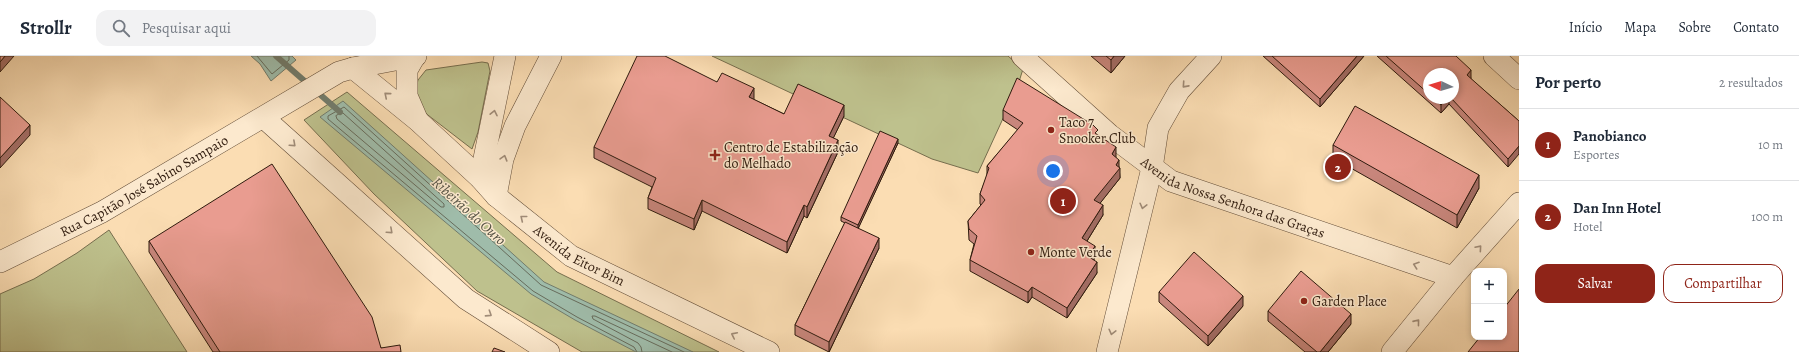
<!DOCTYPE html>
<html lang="pt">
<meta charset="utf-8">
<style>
body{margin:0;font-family:Alegreya,serif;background:#f2f2f3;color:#1f2937}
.controls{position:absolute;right:12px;bottom:12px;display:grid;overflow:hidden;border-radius:8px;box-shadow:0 2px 6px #0003}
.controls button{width:36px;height:36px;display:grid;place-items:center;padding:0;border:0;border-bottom:1px solid #e0e1e3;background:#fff;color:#1f2937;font:20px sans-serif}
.compass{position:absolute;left:1423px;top:12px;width:36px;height:36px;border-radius:50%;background:#fff;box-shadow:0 2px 6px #0003;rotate:274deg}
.you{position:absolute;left:1053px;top:115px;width:14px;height:14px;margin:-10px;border:3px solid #fff;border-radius:50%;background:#1a73e8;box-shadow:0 0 0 6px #1a73e833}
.badge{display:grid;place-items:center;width:26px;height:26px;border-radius:50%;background:#8f2418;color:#fff;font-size:13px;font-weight:700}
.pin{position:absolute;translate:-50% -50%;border:2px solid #fff;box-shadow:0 1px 4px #0006}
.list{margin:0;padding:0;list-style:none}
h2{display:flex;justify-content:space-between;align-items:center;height:52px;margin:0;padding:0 16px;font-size:17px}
h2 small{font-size:13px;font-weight:400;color:#747a83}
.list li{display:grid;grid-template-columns:26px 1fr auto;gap:12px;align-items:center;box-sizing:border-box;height:72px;padding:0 16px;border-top:1px solid #e0e1e3}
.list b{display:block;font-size:15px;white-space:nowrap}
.list p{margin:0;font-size:13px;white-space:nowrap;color:#747a83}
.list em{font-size:13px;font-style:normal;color:#747a83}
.actions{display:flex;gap:8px;padding:12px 16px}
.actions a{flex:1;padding:9px 0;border:1px solid #8f2418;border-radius:12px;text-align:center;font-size:14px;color:#8f2418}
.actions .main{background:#8f2418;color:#fff}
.icon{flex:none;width:22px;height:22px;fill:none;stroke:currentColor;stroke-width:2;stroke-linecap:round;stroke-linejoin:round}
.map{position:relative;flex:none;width:1519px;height:296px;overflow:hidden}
header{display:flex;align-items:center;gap:24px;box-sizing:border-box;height:56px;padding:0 20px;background:#fff;border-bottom:1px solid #e0e1e3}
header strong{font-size:19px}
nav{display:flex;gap:22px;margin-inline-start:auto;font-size:14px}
.search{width:280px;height:36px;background:#f2f2f3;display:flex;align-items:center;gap:10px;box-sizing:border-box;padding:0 14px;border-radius:12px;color:#747a83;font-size:15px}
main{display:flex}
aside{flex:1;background:#fff}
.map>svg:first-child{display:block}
.green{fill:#bec18d;stroke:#766e4e}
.water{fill:#9fbcaa;stroke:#727c6c}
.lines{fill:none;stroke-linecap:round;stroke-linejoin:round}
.shore{stroke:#676c5c;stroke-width:1}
.stream{stroke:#727c6c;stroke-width:6}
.street-casing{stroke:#624c37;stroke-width:22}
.street{stroke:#fce9ce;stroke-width:21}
.wall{fill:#c8867c;stroke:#2f1b0e;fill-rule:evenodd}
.shaded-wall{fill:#a36d65;stroke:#2f1b0e}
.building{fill:#e99c90;stroke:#2f1b0e}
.oneway{stroke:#a08c78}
.poi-dot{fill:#8f2418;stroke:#fce9ce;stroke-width:1.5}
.labels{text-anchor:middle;stroke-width:3;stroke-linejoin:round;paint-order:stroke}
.poi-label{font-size:14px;fill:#2f1b0e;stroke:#fce9ce;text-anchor:start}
.street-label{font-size:14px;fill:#2f1b0e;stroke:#fce9ce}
.water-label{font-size:15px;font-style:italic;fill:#565345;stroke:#fce9ce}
</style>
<header>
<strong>Strollr</strong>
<div class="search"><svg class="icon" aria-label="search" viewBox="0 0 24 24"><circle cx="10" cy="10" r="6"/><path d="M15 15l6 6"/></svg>Pesquisar aqui</div>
<nav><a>Início</a><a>Mapa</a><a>Sobre</a><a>Contato</a></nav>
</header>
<main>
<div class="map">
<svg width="1519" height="296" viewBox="0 0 1519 296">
<rect width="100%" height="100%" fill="#fbddb3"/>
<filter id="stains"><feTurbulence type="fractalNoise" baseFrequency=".005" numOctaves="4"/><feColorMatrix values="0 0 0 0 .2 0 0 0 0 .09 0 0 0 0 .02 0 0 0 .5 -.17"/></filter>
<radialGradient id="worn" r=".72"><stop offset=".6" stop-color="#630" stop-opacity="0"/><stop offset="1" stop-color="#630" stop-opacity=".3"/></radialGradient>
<!-- green -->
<path class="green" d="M 712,0 L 1008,0 L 1023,13 L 1017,32 L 978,117 L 932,103 Z
M 482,6 L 488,7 L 490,15 L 478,76 L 472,93 L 424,56 L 415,36 L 418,24 L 426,14 Z
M 347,36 L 557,216 L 719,296 L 582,296 L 477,235 L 374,138 L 304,64 Z
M 109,174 L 187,296 L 0,296 L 0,238 L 34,223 L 77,197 Z"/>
<!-- water -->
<path class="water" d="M 251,0 L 292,0 L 296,4 L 271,25 L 260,8 Z
M 343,45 L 544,226 L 693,296 L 636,296 L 575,264 L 531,238 L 320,61 Z"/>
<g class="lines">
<!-- shore -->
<path class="shore" d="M 257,0 L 272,18 L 289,4 L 289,0
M 341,57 L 343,57 L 444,148 L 444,151 L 441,151 L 337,63 L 336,60 Z
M 637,296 L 634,291 L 577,261 L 533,235 L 328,63 L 328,60 L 344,51 L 541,229 L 684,296
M 642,296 L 641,291 L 638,287 L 593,263 L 592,260 L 595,260 L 672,296"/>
<!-- stream -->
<path class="stream" d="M 276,0 L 340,56"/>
<defs>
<g id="street">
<path d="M 415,0 L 407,14 L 407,40 L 417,63"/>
<path id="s1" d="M 1022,0 L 1110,79 L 1171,125 L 1453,221"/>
<path d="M 1494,0 L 1519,23"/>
<path id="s2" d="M 353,12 L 417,64 L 480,122 L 496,140 L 571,200 L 769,296"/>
<path d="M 264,62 L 466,243 L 549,296"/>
<path d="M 480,122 L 505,0"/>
<path d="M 496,140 L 503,103 L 515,70 L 551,0"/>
<path id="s3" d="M 0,206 L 102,156 L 339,16 L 353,12 L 416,0"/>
<path d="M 1107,296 L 1152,112 L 1158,72 L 1179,35 L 1211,0"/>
<path d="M 1392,296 L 1453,221 L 1519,147"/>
</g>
</defs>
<!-- street casing -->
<use href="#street" class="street-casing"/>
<!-- street -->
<use href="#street" class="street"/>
</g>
<!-- wall -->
<path class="wall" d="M 1091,0 L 1125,0 L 1111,17 Z
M 1263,0 L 1364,0 L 1320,51 Z
M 1377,0 L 1456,0 L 1471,22 L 1471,23 L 1519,65 L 1508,111 L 1449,48 L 1441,57 ZM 1429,18 L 1453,42 L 1429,42 Z
M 717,26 L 784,58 L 844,60 L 833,82 L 838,96 L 807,162 L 804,160 L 787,197 L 702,155 L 694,174 L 648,153 L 648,142 L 652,131 L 594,102 L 594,91 Z
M 1003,54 L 1098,79 L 1116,102 L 1119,111 L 1120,122 L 1100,147 L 1103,159 L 1087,185 L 1095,201 L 1094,204 L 1097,217 L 1067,262 L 1032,241 L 1028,247 L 970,215 L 970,204 L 974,188 L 969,184 L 968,165 L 981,149 L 980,148 L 980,138 L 987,120 L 987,110 L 1018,74 L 1003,64 Z
M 898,87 L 858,172 L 879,192 L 829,296 L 795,279 L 795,269 L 845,167 L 841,165 L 841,161 Z
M 1333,89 L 1479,132 L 1457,172 L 1333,102 Z
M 149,185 L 381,292 L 401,296 L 213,296 L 149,196 Z
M 1159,236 L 1243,250 L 1208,290 L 1159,246 Z
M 1268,255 L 1351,268 L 1328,296 L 1305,296 L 1268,265 Z"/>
<!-- shaded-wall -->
<path class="shaded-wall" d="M 5,0 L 14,0 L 0,16 L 0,6 Z
M 1114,0 L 1125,0 L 1111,17 L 1111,4 Z
M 1357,0 L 1364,0 L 1320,51 L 1320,43 Z
M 1471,14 L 1471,22 L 1467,27 L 1467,19 Z
M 754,32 L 754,44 L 749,41 Z
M 1447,42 L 1449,42 L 1449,48 L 1441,57 L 1441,49 Z
M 844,49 L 844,60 L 829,91 L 829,80 Z
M 30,69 L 30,79 L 0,112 L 0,102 Z
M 898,83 L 898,87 L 858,173 L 858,169 Z
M 838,84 L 838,96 L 807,162 L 807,151 Z
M 1519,90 L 1519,98 L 1508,111 L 1508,103 Z
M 1116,91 L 1116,102 L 1112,98 Z
M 1119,104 L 1119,113 L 1120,112 L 1120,122 L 1094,155 L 1094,144 Z
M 1479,119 L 1479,132 L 1457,172 L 1457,159 Z
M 702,144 L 702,155 L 694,174 L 694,163 Z
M 804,149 L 804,160 L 787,197 L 787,186 Z
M 1103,149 L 1103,159 L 1082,193 L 1082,182 Z
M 879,182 L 879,192 L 829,296 L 829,286 Z
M 1095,190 L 1095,201 L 1089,211 L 1089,201 Z
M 1097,206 L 1097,217 L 1067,262 L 1067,252 Z
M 1032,231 L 1032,241 L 1028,247 L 1028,236 Z
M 1243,240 L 1243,250 L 1208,290 L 1208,280 Z
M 1351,258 L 1351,268 L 1328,296 L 1320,296 Z"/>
<!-- building -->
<path class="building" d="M 0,0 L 5,0 L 0,6 Z
M 637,0 L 665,0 L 717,26 L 722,17 L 754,32 L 749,41 L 784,58 L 798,28 L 844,49 L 829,80 L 838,84 L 807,151 L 804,149 L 787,186 L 702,144 L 694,163 L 648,142 L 656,122 L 594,91 Z
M 1106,0 L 1114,0 L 1111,4 Z
M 1272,0 L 1357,0 L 1320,43 Z
M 1386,0 L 1456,0 L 1471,14 L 1467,19 L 1519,65 L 1519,90 L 1508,103 L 1451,42 L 1453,42 L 1453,18 L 1429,18 L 1429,38 Z
M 1017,22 L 1093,69 L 1098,74 L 1095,77 L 1116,91 L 1112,98 L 1119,104 L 1116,109 L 1120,112 L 1094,144 L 1103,149 L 1082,182 L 1095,190 L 1089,201 L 1097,206 L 1067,252 L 1032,231 L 1028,236 L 970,204 L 977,180 L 969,173 L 968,165 L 985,144 L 980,138 L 989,112 L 987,110 L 1023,67 L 1003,54 Z
M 0,41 L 30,69 L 0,102 Z
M 1433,42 L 1447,42 L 1441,49 Z
M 1355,50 L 1479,119 L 1457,159 L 1333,89 Z
M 880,75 L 898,83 L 858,169 L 841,161 Z
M 272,108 L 372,261 L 381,292 L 400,289 L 401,296 L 220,296 L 149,185 Z
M 845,166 L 879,182 L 829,286 L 795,269 Z
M 1194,196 L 1243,240 L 1208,280 L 1159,236 Z
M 1301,215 L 1351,258 L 1320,296 L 1317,296 L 1268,255 Z
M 1519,233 L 1519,296 L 1468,296 L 1480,281 L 1504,281 L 1504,252 Z
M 494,292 L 505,296 L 492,296 Z"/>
<!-- one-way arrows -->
<defs><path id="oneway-chevron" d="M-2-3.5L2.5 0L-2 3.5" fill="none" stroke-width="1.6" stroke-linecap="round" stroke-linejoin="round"/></defs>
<g class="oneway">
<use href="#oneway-chevron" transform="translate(1185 29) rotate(132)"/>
<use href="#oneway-chevron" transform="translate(387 39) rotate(-140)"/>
<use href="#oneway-chevron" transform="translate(494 57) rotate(-78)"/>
<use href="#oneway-chevron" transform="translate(293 88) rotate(42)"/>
<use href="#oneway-chevron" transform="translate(504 102) rotate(-74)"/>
<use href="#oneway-chevron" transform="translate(1143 150) rotate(104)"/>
<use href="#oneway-chevron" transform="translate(523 162) rotate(-141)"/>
<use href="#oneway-chevron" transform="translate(390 175) rotate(42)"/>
<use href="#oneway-chevron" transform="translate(1479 192) rotate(-49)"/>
<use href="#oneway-chevron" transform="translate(1416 209) rotate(-161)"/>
<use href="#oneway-chevron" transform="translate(489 258) rotate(33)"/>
<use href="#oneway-chevron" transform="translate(1417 266) rotate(-51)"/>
<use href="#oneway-chevron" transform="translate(1112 276) rotate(104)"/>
<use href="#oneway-chevron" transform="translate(734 279) rotate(-154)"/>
</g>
<!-- markers -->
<g class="poi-dot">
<circle cx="1051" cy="74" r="4"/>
<path d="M713 93h4v4h4v4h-4v4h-4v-4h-4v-4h4z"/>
<circle cx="1031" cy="196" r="4"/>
<circle cx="1304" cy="245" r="4"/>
</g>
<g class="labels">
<!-- poi labels -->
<g class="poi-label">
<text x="1059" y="71">Taco 7<tspan x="1059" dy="16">Snooker Club</tspan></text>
<text x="724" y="96">Centro de Estabilização<tspan x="724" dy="16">do Melhado</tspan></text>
<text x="1039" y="201">Monte Verde</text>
<text x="1312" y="250">Garden Place</text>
</g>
<!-- street labels -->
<g class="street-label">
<text dy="5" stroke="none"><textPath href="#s3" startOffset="163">Rua Capitão José Sabino Sampaio</textPath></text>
<text dy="5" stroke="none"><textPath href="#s1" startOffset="258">Avenida Nossa Senhora das Graças</textPath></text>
<text dy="5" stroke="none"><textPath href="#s2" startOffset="295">Avenida Eitor Bim</textPath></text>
</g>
<!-- water labels -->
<g class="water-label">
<text transform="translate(469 155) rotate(42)" y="5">Ribeirão do Ouro</text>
</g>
</g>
<rect width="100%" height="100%" filter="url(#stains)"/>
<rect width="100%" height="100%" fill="url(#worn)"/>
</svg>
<div class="controls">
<button>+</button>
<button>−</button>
</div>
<svg class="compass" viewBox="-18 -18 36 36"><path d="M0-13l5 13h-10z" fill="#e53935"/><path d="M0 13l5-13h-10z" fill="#747a83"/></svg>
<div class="you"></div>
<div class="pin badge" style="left:1063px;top:145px">1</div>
<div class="pin badge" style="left:1338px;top:111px">2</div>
</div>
<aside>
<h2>Por perto<small>2 resultados</small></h2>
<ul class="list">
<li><span class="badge">1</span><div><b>Panobianco</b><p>Esportes</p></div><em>10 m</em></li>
<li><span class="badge">2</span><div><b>Dan Inn Hotel</b><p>Hotel</p></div><em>100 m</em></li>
</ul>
<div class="actions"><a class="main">Salvar</a><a>Compartilhar</a></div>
</aside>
</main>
